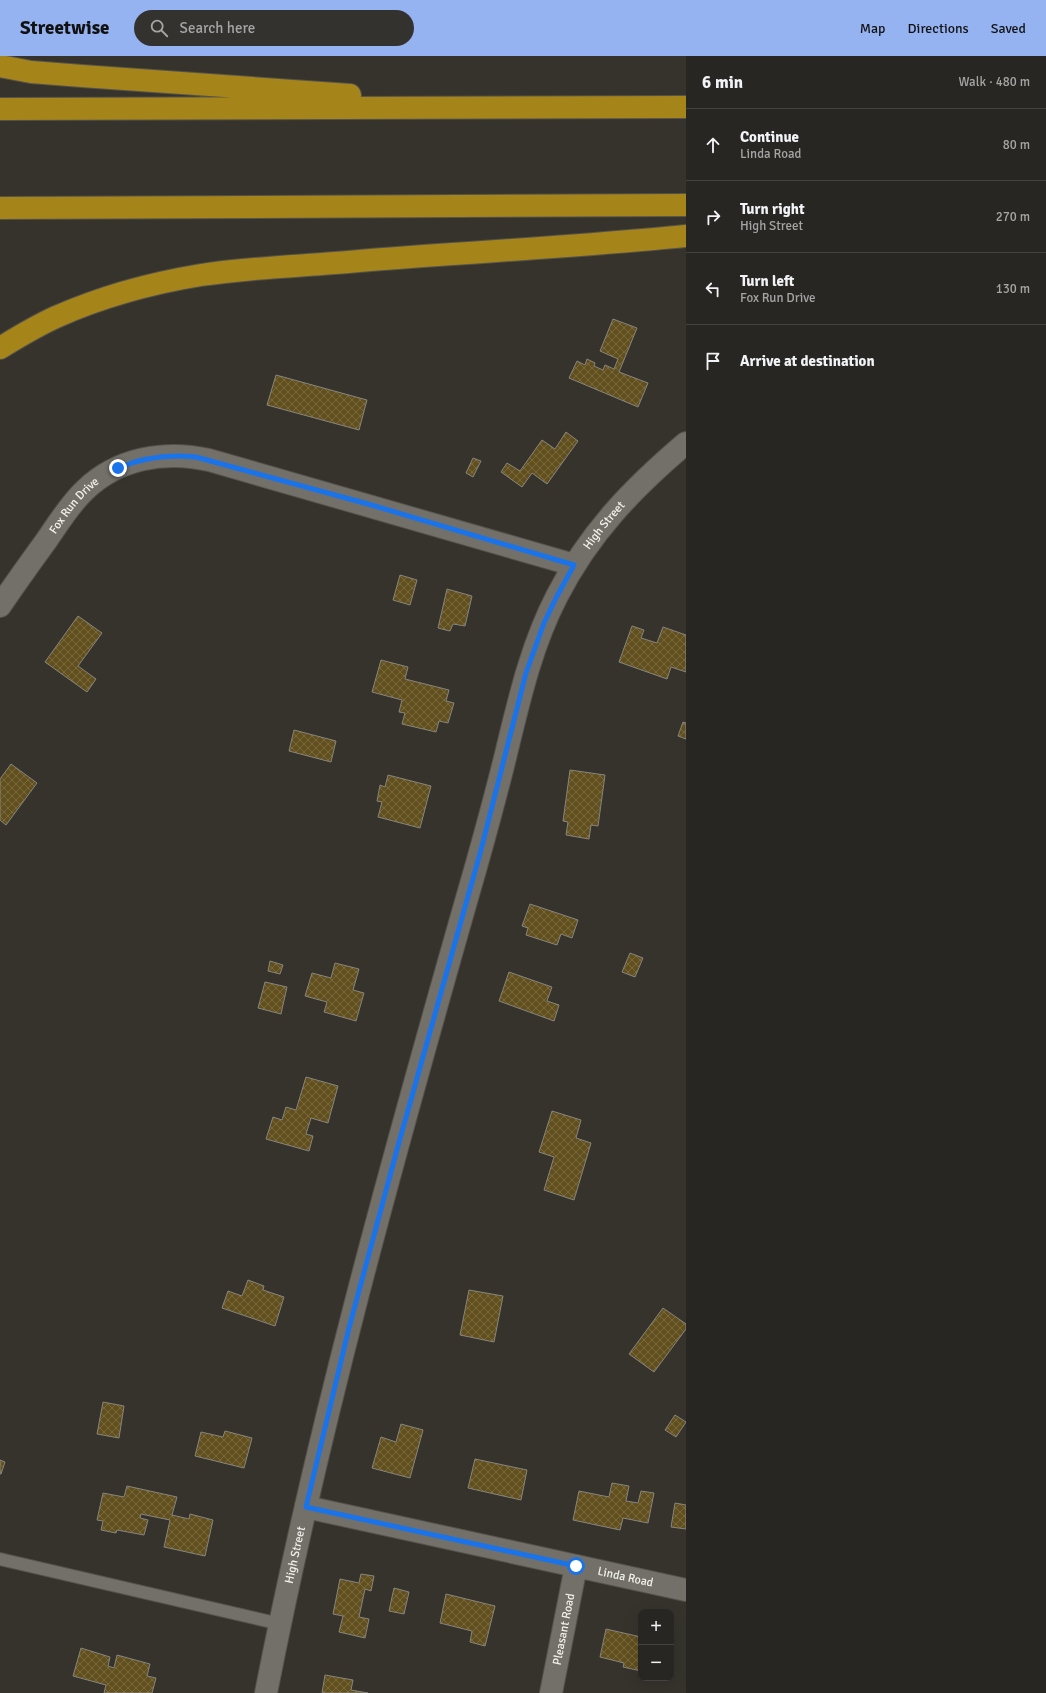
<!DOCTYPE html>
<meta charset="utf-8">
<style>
body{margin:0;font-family:Signika,sans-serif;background:#34322f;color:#f1f3f6}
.controls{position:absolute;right:12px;bottom:12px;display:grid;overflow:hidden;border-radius:8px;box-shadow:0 4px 16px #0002}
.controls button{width:36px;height:36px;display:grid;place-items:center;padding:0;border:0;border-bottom:1px solid #444340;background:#282622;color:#f1f3f6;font:20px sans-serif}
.stop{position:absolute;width:12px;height:12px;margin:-9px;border:3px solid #1a73e8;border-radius:50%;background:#fff}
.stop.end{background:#1a73e8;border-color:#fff;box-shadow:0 1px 4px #0008}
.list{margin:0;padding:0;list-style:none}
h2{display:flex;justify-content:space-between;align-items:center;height:52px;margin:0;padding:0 16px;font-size:17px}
h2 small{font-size:13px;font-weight:400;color:#a5a5a5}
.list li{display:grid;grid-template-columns:26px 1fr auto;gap:12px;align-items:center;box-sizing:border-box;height:72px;padding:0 16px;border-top:1px solid #444340}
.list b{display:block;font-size:15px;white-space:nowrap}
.list p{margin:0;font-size:13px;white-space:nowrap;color:#a5a5a5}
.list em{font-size:13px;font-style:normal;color:#a5a5a5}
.icon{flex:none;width:22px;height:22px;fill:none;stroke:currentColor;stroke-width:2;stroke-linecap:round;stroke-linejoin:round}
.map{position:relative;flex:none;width:686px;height:1637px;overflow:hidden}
header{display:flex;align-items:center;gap:24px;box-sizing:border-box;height:56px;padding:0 20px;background:#95b2f1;color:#111}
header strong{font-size:19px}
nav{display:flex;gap:22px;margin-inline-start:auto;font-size:14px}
.search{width:280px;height:36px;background:#34322f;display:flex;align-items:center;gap:10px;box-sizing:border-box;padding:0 14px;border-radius:22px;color:#a5a5a5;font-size:15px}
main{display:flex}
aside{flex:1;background:#282622}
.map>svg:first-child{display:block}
.building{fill:url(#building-cross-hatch);stroke:#87857e}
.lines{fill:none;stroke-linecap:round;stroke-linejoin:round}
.service-casing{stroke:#54524d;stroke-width:14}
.minor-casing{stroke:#54524d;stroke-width:24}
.motorway-casing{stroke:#54524d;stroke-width:24}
.service{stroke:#737069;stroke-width:12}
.minor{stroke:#737069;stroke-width:22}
.motorway{stroke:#a58419;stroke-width:22}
.route{stroke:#1a73e8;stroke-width:5}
.labels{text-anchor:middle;stroke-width:3;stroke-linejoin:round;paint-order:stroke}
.street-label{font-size:12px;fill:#f1f0ec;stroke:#36332d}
</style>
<header>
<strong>Streetwise</strong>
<div class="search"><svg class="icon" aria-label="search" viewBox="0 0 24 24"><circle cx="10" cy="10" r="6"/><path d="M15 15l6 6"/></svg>Search here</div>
<nav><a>Map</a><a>Directions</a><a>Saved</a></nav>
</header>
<main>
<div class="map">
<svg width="686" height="1637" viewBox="0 0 686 1637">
<defs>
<pattern id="building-cross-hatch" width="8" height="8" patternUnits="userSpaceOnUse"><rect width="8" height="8" fill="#614f1e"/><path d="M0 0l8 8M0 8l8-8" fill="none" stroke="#78693f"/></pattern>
</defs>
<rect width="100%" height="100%" fill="#36332d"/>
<!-- building -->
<path class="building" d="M 613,263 L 637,272 L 619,316 L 648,327 L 638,351 L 569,322 L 577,305 L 585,309 L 587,303 L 595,307 L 594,310 L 603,314 L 605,309 L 614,313 L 618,303 L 600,295 Z
M 276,319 L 367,344 L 359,374 L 267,349 Z
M 566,376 L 578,385 L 547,428 L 532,417 L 522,431 L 501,416 L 507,407 L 520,415 L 542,384 L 555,393 Z
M 473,402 L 481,405 L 473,421 L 466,417 Z
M 400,519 L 417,524 L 410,549 L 393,544 Z
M 447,533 L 472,540 L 465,570 L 453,568 L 450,575 L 438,572 Z
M 78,560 L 102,577 L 78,610 L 96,623 L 87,636 L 45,606 Z
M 632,570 L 644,574 L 641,582 L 657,587 L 663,571 L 686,579 L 686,616 L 671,611 L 667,623 L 619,606 Z
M 381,604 L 408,611 L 405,623 L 449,634 L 446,645 L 454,647 L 448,667 L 439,665 L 436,676 L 402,668 L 405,657 L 399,656 L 402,644 L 372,636 Z
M 683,666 L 686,667 L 686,683 L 678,680 Z
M 294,674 L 336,685 L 331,706 L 289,695 Z
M 11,708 L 37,727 L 6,769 L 0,764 L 0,723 Z
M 570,714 L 605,719 L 598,770 L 591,769 L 589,783 L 566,779 L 568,766 L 563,765 Z
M 388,719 L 431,730 L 420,772 L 378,761 L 382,746 L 377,745 L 380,729 L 385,731 Z
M 530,848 L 578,864 L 572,882 L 561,878 L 557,889 L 526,879 L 528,872 L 522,870 Z
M 630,897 L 643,902 L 635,921 L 622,916 Z
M 270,905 L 283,909 L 280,918 L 268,915 Z
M 335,907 L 359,913 L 353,934 L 364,937 L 356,965 L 324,956 L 327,946 L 305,940 L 312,917 L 331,922 Z
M 509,916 L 552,931 L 547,945 L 559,949 L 554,965 L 499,945 Z
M 265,926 L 287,931 L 281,958 L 258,952 Z
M 306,1021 L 338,1030 L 328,1067 L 311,1062 L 306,1078 L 313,1080 L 309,1095 L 266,1083 L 273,1061 L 282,1064 L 286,1051 L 296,1054 Z
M 552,1055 L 581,1064 L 576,1082 L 591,1087 L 574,1144 L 544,1134 L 554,1101 L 539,1096 Z
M 248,1224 L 264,1230 L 263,1234 L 284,1241 L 275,1270 L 222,1252 L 228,1235 L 242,1240 Z
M 469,1234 L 503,1240 L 494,1286 L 460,1279 Z
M 663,1252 L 686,1268 L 686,1273 L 654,1316 L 629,1298 Z
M 103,1346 L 124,1350 L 119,1382 L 97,1378 Z
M 675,1359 L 686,1366 L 676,1381 L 665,1374 Z
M 401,1368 L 423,1374 L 410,1422 L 372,1412 L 381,1381 L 396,1386 Z
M 225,1375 L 252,1382 L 244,1412 L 195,1400 L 201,1376 L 223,1381 Z
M 475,1403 L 527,1414 L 521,1444 L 468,1432 Z
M 0,1404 L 5,1406 L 1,1418 L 0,1418 Z
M 612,1427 L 629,1430 L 626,1445 L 638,1447 L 641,1435 L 654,1437 L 648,1467 L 623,1462 L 620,1474 L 573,1464 L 579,1435 L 609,1441 Z
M 127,1430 L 177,1441 L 172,1459 L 189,1463 L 190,1458 L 213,1464 L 205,1500 L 164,1491 L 170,1464 L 141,1458 L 140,1462 L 148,1464 L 144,1479 L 117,1474 L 116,1477 L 101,1474 L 103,1465 L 97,1464 L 103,1437 L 124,1441 Z
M 675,1447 L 686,1449 L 686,1473 L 671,1471 Z
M 361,1518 L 374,1520 L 371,1535 L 365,1533 L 359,1561 L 369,1563 L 365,1582 L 339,1576 L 343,1560 L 333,1558 L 340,1523 L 359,1527 Z
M 394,1532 L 409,1536 L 404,1558 L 389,1555 Z
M 446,1538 L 495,1550 L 485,1590 L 470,1586 L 472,1575 L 440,1567 Z
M 606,1573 L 641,1581 L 641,1615 L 623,1611 L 624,1607 L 600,1601 Z
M 81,1592 L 110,1601 L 108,1610 L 114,1612 L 117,1599 L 150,1608 L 147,1620 L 156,1622 L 152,1637 L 104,1637 L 106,1629 L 73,1620 Z
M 325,1619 L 353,1624 L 351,1634 L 368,1637 L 322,1637 Z"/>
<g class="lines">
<defs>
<path id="service" d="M 0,1503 L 280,1568"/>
<g id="minor">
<path id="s1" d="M 0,550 C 15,528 30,507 46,485 C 58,468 69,449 85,434 C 118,402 165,394 209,404 L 574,509"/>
<path id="s2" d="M 306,1451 L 686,1534"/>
<path id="s3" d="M 266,1637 C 318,1371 391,1109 465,849 C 479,801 492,754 504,706 C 518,649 530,592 557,540 C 589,477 633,432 686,387"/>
<path id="s4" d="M 551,1637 L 576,1510"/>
</g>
<path id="motorway" d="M 0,10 L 31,16 L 82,20 L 350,39
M 0,53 L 686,51
M 0,152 L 686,149
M 0,292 C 18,281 36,270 56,261 C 101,241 152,227 201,219 C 253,211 307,210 359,205 C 468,196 577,191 686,180"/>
</defs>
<!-- service casing -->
<use href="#service" class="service-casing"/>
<!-- minor casing -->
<use href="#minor" class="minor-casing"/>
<!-- motorway casing -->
<use href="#motorway" class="motorway-casing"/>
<!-- service -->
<use href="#service" class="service"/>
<!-- minor -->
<use href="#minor" class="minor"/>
<!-- motorway -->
<use href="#motorway" class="motorway"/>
</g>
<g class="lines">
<!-- route -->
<path class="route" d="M 118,412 C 144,401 168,398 196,401 L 368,448 L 574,509 L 556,542 L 544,567 L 526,617 L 481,794 L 398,1090 L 349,1272 L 306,1451 L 576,1510"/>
</g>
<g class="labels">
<!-- street labels -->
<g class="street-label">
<text dy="4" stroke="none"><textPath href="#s1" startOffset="125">Fox Run Drive</textPath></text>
<text dy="4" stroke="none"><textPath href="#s3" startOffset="1221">High Street</textPath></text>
<text dy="4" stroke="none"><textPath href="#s3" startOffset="141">High Street</textPath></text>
<text dy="4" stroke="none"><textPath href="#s2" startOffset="327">Linda Road</textPath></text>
<text dy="4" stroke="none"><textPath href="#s4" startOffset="65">Pleasant Road</textPath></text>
</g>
</g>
</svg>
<div class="controls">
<button>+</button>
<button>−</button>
</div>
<div class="stop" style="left:576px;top:1510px"></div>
<div class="stop end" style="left:118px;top:412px"></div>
</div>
<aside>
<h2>6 min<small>Walk · 480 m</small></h2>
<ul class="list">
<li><svg class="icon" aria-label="ahead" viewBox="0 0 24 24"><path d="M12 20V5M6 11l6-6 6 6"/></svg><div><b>Continue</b><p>Linda Road</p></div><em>80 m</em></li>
<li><svg class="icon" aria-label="right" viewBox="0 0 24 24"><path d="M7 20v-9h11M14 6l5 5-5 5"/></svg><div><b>Turn right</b><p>High Street</p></div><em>270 m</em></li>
<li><svg class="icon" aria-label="left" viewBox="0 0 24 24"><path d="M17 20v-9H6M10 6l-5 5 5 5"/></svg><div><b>Turn left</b><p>Fox Run Drive</p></div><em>130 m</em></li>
<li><svg class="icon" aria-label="arrive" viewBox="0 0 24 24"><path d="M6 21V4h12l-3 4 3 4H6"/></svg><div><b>Arrive at destination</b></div></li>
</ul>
</aside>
</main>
